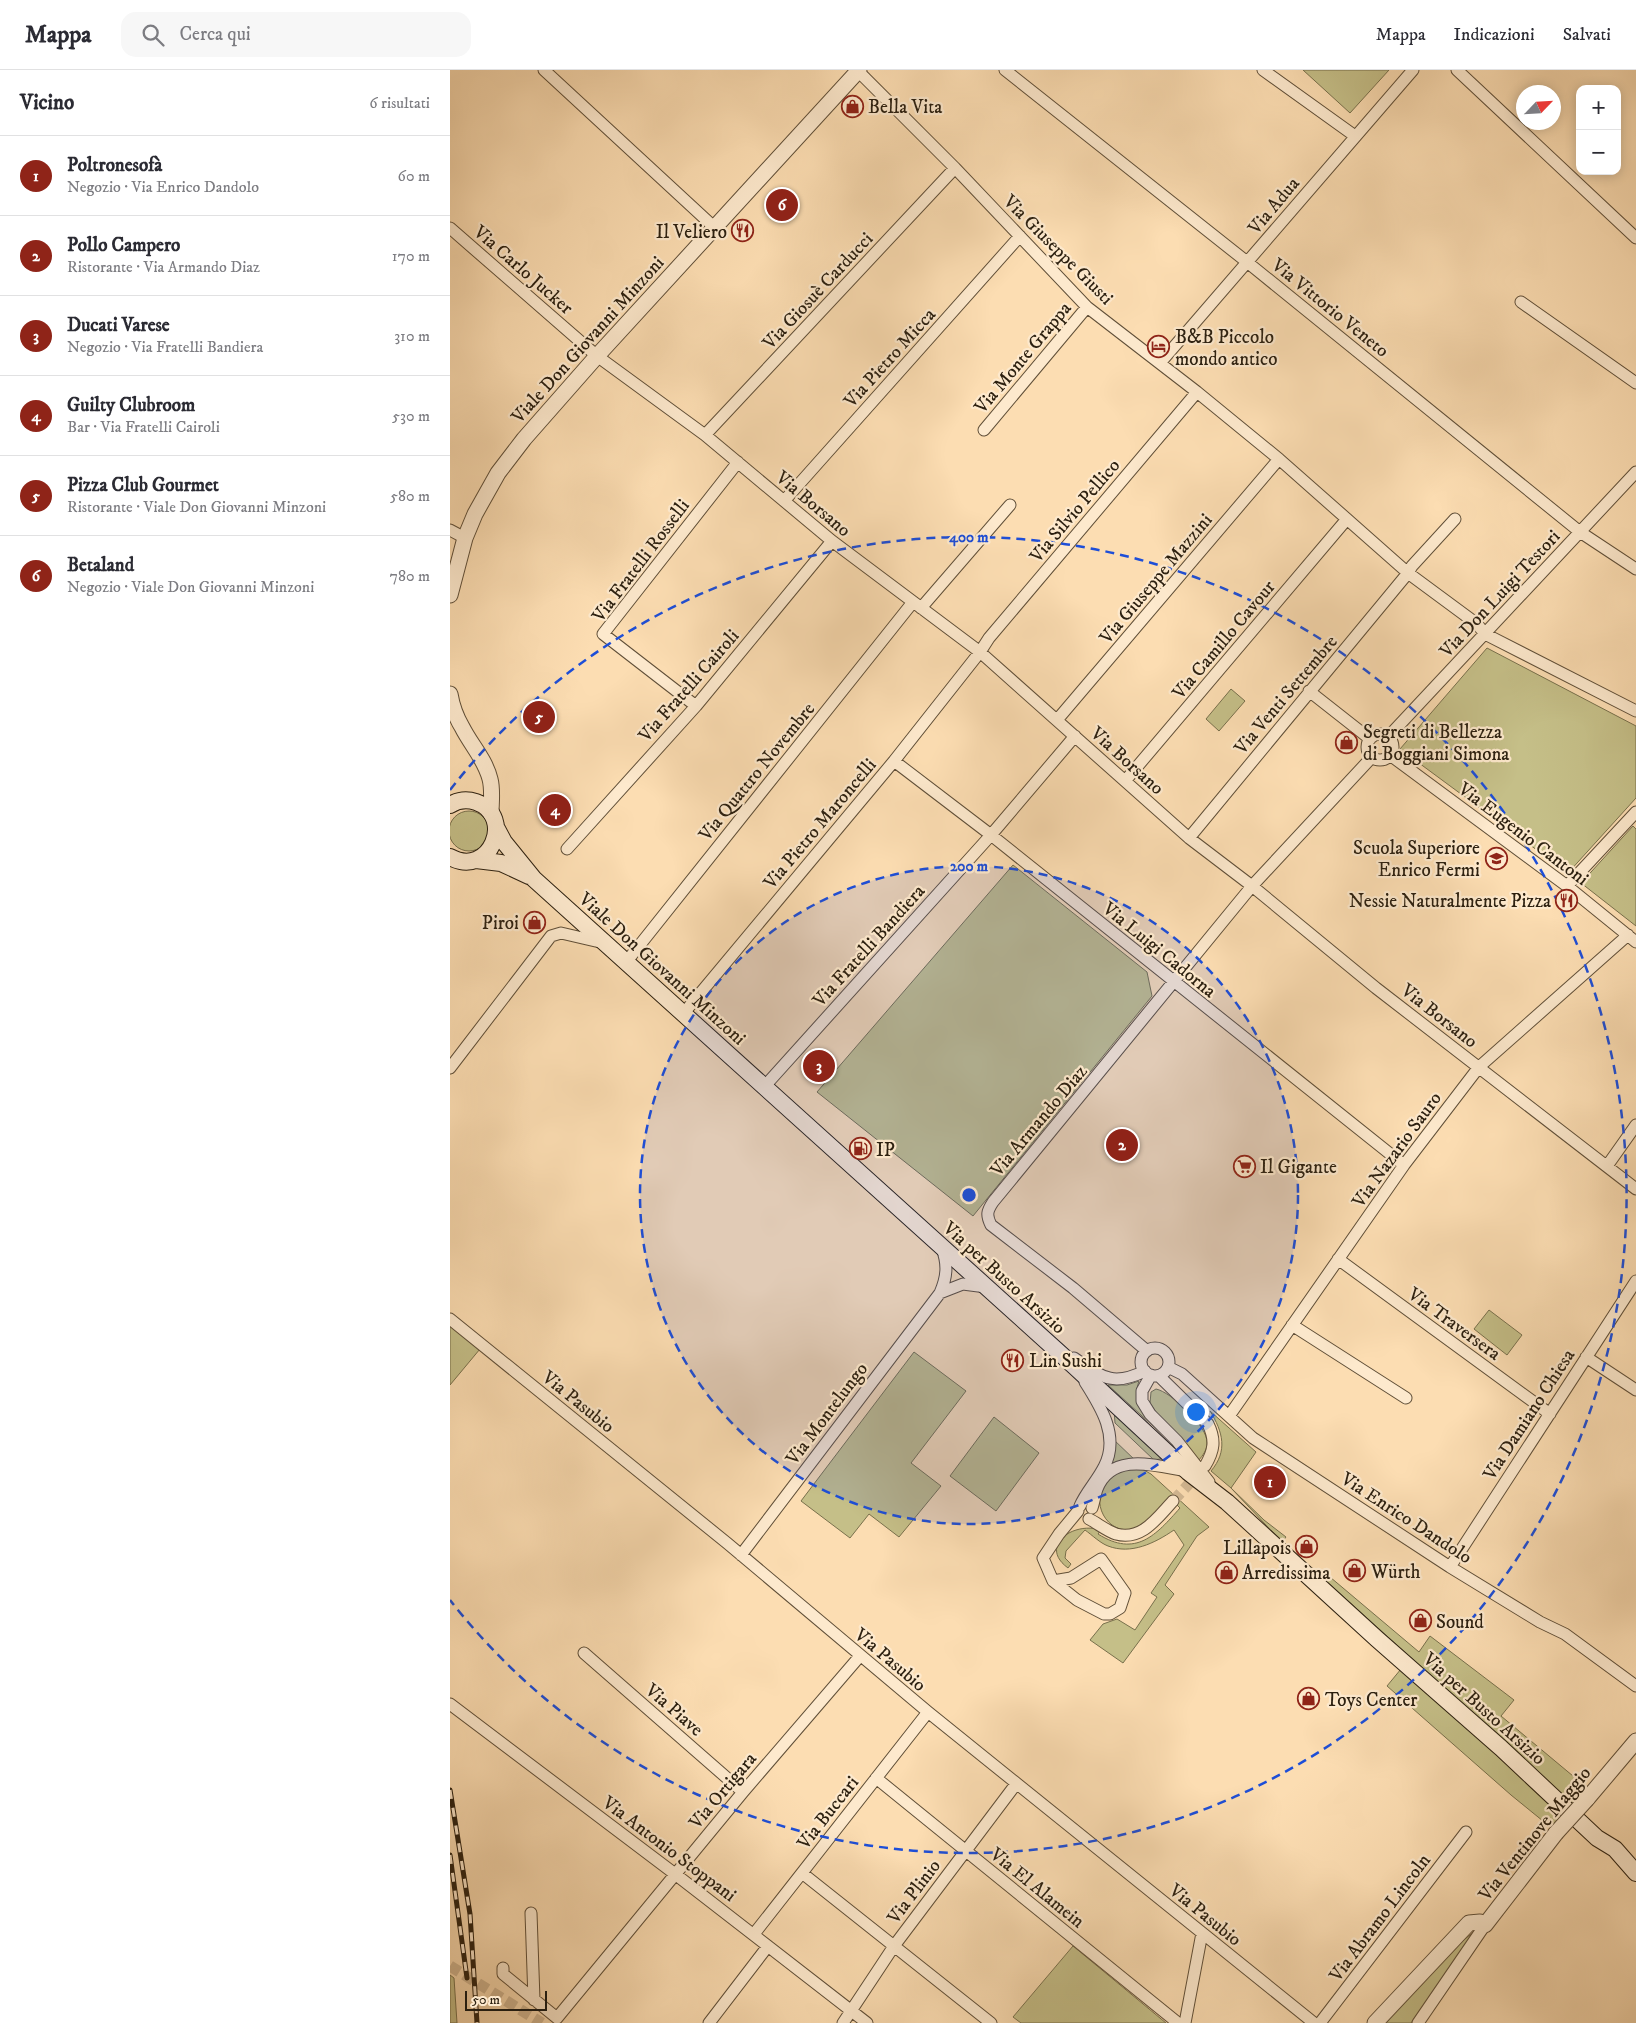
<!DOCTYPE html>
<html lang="it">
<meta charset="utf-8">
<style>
body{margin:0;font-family:"IM FELL DW Pica",serif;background:#f7f7f7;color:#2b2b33}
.controls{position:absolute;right:15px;top:15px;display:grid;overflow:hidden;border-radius:10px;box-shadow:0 2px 12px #0003}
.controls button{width:45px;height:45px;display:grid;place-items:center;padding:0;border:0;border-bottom:1px solid #e1e1e2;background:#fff;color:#2b2b33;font:25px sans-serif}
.compass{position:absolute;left:1066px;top:15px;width:45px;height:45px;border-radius:50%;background:#fff;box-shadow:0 2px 12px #0003;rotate:65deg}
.scale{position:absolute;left:15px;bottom:12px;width:82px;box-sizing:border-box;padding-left:5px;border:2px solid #2c2010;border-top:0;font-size:14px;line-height:18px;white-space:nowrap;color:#2c2010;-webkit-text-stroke:4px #fde9cd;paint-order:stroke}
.you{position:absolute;left:745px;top:1341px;width:18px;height:18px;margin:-12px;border:4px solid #fff;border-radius:50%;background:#1a73e8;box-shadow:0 0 0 8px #1a73e833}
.badge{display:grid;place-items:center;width:32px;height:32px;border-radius:50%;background:#8f2418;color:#fff;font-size:16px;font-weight:700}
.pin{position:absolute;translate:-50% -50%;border:2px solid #fff;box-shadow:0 1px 5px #0006}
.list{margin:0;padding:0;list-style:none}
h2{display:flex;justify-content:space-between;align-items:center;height:65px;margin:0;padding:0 20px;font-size:21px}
h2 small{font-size:16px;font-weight:400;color:#7c7c81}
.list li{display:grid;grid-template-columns:32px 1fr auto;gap:15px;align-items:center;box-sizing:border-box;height:80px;padding:0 20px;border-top:1px solid #e1e1e2}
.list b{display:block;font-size:19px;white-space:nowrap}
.list p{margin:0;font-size:16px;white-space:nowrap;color:#7c7c81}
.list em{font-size:16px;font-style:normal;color:#7c7c81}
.icon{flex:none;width:28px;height:28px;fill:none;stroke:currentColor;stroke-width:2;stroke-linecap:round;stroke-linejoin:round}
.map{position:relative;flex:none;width:1186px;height:1953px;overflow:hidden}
header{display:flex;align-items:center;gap:30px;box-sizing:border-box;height:70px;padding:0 25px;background:#fff;border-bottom:1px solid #e1e1e2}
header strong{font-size:24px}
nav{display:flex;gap:28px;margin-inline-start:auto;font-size:18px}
.search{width:350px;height:45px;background:#f7f7f7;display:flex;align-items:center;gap:12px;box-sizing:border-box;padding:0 18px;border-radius:15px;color:#7c7c81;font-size:19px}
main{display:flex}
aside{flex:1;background:#fff}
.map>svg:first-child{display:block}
.green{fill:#c5bf88;stroke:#78704c}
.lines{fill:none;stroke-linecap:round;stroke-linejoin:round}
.minor-tunnel{stroke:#d2b792;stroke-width:11;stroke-dasharray:11 5.5;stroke-linecap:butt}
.minor-casing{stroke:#604f38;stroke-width:13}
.tertiary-casing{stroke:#604f38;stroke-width:17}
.secondary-casing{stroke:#2c2010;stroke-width:18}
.minor{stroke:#fde9cd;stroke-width:11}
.tertiary{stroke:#fde9cd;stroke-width:15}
.secondary{stroke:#fde9cd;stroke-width:16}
.rail-casing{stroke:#2c2010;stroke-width:5}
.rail{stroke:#fde9cd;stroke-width:3;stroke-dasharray:9;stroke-linecap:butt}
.tertiary-bridge-casing{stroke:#604f38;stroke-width:17;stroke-linecap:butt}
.tertiary-bridge{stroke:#fde9cd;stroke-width:15}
.ring{fill:none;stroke:#1d4ed8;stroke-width:2.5;stroke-dasharray:9 6}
.labels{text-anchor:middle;stroke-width:4.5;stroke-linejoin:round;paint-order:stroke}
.poi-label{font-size:19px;fill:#2c2010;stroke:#fde9cd;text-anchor:start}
.street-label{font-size:19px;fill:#2c2010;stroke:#fde9cd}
.centre{fill:#1d4ed8;stroke:#fde9cd;stroke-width:2.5}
.ring-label{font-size:15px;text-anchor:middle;font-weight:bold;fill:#1d4ed8;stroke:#fde9cd;stroke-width:4.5;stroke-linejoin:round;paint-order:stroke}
</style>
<header>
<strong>Mappa</strong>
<div class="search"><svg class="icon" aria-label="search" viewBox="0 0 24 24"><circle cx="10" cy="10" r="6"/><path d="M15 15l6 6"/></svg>Cerca qui</div>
<nav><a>Mappa</a><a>Indicazioni</a><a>Salvati</a></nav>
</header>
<main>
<aside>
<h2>Vicino<small>6 risultati</small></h2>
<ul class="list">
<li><span class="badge">1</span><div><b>Poltronesofà</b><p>Negozio · Via Enrico Dandolo</p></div><em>60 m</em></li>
<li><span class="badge">2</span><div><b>Pollo Campero</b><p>Ristorante · Via Armando Diaz</p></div><em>170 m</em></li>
<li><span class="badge">3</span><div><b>Ducati Varese</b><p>Negozio · Via Fratelli Bandiera</p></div><em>310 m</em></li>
<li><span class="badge">4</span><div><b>Guilty Clubroom</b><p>Bar · Via Fratelli Cairoli</p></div><em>530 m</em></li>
<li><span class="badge">5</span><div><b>Pizza Club Gourmet</b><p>Ristorante · Viale Don Giovanni Minzoni</p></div><em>580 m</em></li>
<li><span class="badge">6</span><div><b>Betaland</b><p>Negozio · Viale Don Giovanni Minzoni</p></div><em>780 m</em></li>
</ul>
</aside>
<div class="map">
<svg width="1186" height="1953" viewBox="0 0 1186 1953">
<rect width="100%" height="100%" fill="#fcddb2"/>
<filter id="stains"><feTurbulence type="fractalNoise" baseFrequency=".004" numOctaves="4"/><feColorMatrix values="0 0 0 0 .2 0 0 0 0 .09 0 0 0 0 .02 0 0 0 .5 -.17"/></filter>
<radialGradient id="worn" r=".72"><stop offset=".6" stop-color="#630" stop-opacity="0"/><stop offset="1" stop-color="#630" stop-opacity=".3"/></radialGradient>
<!-- green -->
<path class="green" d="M 853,0 L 939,0 L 900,43 Z
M 1037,578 L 1186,656 L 1186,728 L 1118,803 L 950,679 Z
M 781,619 L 795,631 L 769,661 L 756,649 Z
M-1 761a20 20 0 1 1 40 0a20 20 0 1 1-40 0Z
M 1183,756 L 1186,759 L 1186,856 L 1131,813 Z
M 563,795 L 697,902 L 702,926 L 523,1146 L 367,1022 Z
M 1039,1240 L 1072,1265 L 1057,1285 L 1024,1259 Z
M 0,1256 L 30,1279 L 0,1315 Z
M 464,1282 L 516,1321 L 461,1393 L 491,1416 L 449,1467 L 419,1444 L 400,1468 L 351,1431 Z
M 689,1311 C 681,1331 699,1345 711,1359 L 713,1365 L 658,1315 L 677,1315 Z
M 706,1319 C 721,1322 758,1356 757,1373 C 757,1380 753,1385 749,1390 L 706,1342 L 700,1333 L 701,1322 Z
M 664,1340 L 716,1388 L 704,1390 L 665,1353 Z
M 760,1341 L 806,1382 L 781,1418 L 814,1450 L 836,1467 L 832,1472 L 781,1418 L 761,1401 C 778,1381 773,1362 760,1341 Z
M 544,1347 L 589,1383 L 546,1441 L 500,1406 Z
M 663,1369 L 686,1391 L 658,1397 Z
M 677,1398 L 692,1399 L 701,1404 L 759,1457 L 747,1466 L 715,1515 L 724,1524 L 673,1593 L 640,1570 L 653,1554 L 667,1549 L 685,1560 L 707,1527 L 701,1523 L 734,1475 L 724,1460 C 705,1473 681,1485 658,1476 C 650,1473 642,1465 635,1460 L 616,1481 L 615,1488 L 621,1494 L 618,1498 C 588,1476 623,1451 651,1460 L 648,1464 C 686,1488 706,1465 730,1438 L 720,1428 C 712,1438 697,1456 685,1459 C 656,1466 639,1431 657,1410 C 661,1405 671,1401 677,1398 Z
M 880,1507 L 969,1582 L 980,1566 L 1064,1630 L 1051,1646 L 1141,1721 L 1125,1736 L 876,1511 Z
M 951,1599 L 1115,1747 L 1104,1760 L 1061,1725 L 937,1616 Z
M 1028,1859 L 961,1953 L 932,1953 L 999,1881 Z
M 623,1876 L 716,1953 L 571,1953 L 563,1947 Z
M 0,1905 L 4,1908 L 7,1953 L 0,1953 Z"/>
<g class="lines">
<!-- minor-tunnel -->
<path class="minor-tunnel" d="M 723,1431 L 749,1403
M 0,1896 L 92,1953"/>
<defs>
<path id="minor" d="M 94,0 L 265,158
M 407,0 L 505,98 L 637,237 L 747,322 L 829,389 L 958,503 L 1027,554 L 1035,564 L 1186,641
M 555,0 L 797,192 L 1130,462 L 1186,499
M 813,0 L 905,66
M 1007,0 L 1186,168
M 0,158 L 147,286 L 255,365 L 382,471 L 530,582 L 739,768 L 802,816 L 926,918 L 1186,1119
M 1071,232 L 1186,313
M 710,293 L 963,0
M 534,360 L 637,237
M 255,365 L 505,98
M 334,431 L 570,166
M 0,460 L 15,468
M 471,538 L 560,435
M 859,621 L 920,669
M 246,636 L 153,564 L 288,392
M 607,650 L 829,389
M917 677a13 13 0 1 1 26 0a13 13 0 1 1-26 0Z
M 938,667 L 1186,402
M 940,685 L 1117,816 L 1186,872
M 444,691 L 541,765 L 954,1095
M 675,711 L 897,449
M 739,768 L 958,503 L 962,496 L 1005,449
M 117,779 L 246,636 L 382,471
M 1117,816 L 1186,742
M 177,891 L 463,532
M 233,944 L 444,691 L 530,582 L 539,568 L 747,322
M 0,998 L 101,866 L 111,863 L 154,873
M 314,1017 L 541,765 L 625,666
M 1157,1096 L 1186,1055
M 888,1189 L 1100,1344
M 490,1223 L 513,1214 L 536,1217
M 0,1249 L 277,1473 L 478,1642 L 864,1953
M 842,1255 L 956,1328
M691 1292a14 14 0 1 1 28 0a14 14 0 1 1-28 0Z
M 697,1281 L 623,1218 L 541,1155 C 536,1145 537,1141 543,1132 L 802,816 L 922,687
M 1136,1287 L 1186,1320
M 624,1288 C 652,1307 662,1317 695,1301
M 718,1297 L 732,1304 L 803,1368 L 1000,1497 L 1090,1552 L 1115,1564 L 1186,1616
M 701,1305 L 692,1321 L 692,1331 L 700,1344 L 727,1371 L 759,1412
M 709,1306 L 758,1354 C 766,1370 764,1381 755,1396
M 779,1346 L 954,1095 L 1029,997 L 1178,865
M 630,1436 C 636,1422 647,1411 654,1397 C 670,1367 651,1337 635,1312
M 642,1438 C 644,1432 645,1425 647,1419 C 662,1381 706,1396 737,1401
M 639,1449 C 647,1453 657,1461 666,1464 C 692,1471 707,1448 723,1431
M 291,1485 L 490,1223 C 497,1207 498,1195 492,1178
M 1000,1497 L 1186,1211
M 603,1511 L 621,1508 L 651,1489 L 675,1523 L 670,1538 L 660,1544 L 654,1544 L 627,1530 L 603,1511 L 593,1488 L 609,1464 L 628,1441
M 134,1583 L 293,1722
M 0,1634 L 225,1804 L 417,1953
M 426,1708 L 728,1953
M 352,1803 L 541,1953
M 81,1843 L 84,1930
M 304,1864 L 478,1642
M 53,1898 L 53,1904 L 107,1948 L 293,1722 L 410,1586
M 259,1953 L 318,1876
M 393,1953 L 444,1876 L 566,1714
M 735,1953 L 752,1863
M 870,1953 L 1016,1762
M 968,1953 L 1035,1855"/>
<path id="tertiary" d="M 0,525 L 15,468 L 25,444 L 48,403 L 74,369 L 147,286 L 409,0
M 0,624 C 2,636 6,647 12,657 C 21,675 35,689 40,709 C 43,720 41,733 41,744
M 1137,1729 L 1186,1671
M 925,1953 L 1019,1853 L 1030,1852 L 1035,1855 L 1106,1763"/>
<path id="secondary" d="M 0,735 C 8,730 17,729 26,732 C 66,746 40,809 0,787
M 46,757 L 54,772 L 84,809 L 624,1296 L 738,1402 L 777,1432 L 927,1569 L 1051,1678 L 1147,1768 L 1165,1779 L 1186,1803
M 26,790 L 51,793 L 79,806"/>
</defs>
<!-- minor casing -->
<use href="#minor" class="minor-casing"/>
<!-- tertiary casing -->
<use href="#tertiary" class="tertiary-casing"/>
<!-- secondary casing -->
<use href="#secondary" class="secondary-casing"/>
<!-- minor -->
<use href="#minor" class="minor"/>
<!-- tertiary -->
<use href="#tertiary" class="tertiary"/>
<!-- secondary -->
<use href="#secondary" class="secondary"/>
<defs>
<path id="rail" d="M 0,1720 L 20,1844 L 27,1953
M 0,1785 L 17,1908"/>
</defs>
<!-- rail casing -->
<use href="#rail" class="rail-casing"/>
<!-- rail -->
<use href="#rail" class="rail"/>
<defs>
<path id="tertiary-bridge" d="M 1106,1763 L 1137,1729"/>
</defs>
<!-- tertiary-bridge casing -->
<use href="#tertiary-bridge" class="tertiary-bridge-casing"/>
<!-- tertiary-bridge -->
<use href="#tertiary-bridge" class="tertiary-bridge"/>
</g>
<!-- distance rings -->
<circle cx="519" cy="1125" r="329" fill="#1d4ed8" fill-opacity=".12"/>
<g class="ring">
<circle cx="519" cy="1125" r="329"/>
<path d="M0 720A658 658 0 1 1 0 1530"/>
</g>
<!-- icons -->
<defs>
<symbol id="shop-ring" viewBox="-11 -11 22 22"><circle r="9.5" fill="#fde9cd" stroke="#8f2418" stroke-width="1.5"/><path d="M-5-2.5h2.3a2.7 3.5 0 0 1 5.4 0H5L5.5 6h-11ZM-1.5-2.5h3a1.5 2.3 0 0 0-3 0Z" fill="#8f2418"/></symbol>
<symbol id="restaurant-ring" viewBox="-11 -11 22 22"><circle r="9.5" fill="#fde9cd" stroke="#8f2418" stroke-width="1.5"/><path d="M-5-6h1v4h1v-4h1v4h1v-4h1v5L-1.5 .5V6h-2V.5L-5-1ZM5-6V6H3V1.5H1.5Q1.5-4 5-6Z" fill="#8f2418"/></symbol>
<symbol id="hotel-ring" viewBox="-11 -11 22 22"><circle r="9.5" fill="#fde9cd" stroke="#8f2418" stroke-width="1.5"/><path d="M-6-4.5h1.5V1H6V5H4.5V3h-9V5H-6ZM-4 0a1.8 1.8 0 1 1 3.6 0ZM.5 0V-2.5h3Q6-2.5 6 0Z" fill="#8f2418"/></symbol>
<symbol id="school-ring" viewBox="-11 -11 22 22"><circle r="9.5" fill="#fde9cd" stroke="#8f2418" stroke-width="1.5"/><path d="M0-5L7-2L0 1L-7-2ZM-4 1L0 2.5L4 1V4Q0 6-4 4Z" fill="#8f2418"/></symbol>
<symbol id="fuel-ring" viewBox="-11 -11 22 22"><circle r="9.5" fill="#fde9cd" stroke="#8f2418" stroke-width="1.5"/><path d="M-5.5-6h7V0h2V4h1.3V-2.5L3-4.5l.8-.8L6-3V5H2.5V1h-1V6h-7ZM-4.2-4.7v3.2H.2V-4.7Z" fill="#8f2418"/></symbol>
<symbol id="supermarket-ring" viewBox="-11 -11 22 22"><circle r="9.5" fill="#fde9cd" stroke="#8f2418" stroke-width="1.5"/><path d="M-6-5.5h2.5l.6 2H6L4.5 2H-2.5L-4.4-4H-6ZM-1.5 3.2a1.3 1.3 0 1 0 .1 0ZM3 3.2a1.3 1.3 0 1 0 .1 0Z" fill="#8f2418"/></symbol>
</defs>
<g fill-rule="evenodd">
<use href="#shop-ring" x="390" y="24" width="25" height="25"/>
<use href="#restaurant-ring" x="280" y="148" width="25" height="25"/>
<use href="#hotel-ring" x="696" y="264" width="25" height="25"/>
<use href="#shop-ring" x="884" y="660" width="25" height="25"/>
<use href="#school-ring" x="1034" y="776" width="25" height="25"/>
<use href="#restaurant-ring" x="1104" y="818" width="25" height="25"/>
<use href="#shop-ring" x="72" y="840" width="25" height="25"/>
<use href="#fuel-ring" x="398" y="1066" width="25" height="25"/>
<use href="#supermarket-ring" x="782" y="1084" width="25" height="25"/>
<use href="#restaurant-ring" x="550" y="1278" width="25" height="25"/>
<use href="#shop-ring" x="844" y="1464" width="25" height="25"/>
<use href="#shop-ring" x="892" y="1488" width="25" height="25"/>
<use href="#shop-ring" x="764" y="1490" width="25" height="25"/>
<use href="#shop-ring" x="958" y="1538" width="25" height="25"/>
<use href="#shop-ring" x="846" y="1616" width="25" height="25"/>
</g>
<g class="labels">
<!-- poi labels -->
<g class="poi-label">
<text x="418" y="43">Bella Vita</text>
<text x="277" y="168" text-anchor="end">Il Veliero</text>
<text x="725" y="273">B&amp;B Piccolo<tspan x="725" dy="22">mondo antico</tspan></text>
<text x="913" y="668">Segreti di Bellezza<tspan x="913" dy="22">di Boggiani Simona</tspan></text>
<text x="1030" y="784" text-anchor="end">Scuola Superiore<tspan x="1030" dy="22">Enrico Fermi</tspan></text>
<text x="1101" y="837" text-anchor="end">Nessie Naturalmente Pizza</text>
<text x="69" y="859" text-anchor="end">Piroi</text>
<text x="426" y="1086">IP</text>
<text x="810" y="1103">Il Gigante</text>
<text x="579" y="1297">Lin Sushi</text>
<text x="841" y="1484" text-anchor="end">Lillapois</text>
<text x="921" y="1508">Würth</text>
<text x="792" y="1509">Arredissima</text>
<text x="986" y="1558">Sound</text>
<text x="875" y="1636">Toys Center</text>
</g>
<!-- street labels -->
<g class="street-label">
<text transform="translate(823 135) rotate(-50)" y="7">Via Adua</text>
<text transform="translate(609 179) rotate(45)" y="7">Via Giuseppe Giusti</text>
<text transform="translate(74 199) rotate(41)" y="7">Via Carlo Jucker</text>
<text transform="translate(367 220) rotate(-47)" y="7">Via Giosuè Carducci</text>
<text transform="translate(881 237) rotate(39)" y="7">Via Vittorio Veneto</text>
<text transform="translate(137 269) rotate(-48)" y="7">Viale Don Giovanni Minzoni</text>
<text transform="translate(439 287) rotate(-48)" y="7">Via Pietro Micca</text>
<text transform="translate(572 287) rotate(-50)" y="7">Via Monte Grappa</text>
<text transform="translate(364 433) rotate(40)" y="7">Via Borsano</text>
<text transform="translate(624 440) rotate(-50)" y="7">Via Silvio Pellico</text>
<text transform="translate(190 490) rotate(-53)" y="7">Via Fratelli Rosselli</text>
<text transform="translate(705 508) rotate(-50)" y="7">Via Giuseppe Mazzini</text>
<text transform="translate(1049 523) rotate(-47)" y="7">Via Don Luigi Testori</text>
<text transform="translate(773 569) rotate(-50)" y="7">Via Camillo Cavour</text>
<text transform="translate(238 615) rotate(-49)" y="7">Via Fratelli Cairoli</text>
<text transform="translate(835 624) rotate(-50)" y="7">Via Venti Settembre</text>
<text transform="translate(678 690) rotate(42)" y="7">Via Borsano</text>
<text transform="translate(306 701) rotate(-51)" y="7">Via Quattro Novembre</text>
<text transform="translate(369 753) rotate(-50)" y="7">Via Pietro Maroncelli</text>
<text transform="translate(1074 763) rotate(37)" y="7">Via Eugenio Cantoni</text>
<text transform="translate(418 875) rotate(-48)" y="7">Via Fratelli Bandiera</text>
<text transform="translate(710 879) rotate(39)" y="7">Via Luigi Cadorna</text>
<text transform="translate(213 898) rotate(42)" y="7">Viale Don Giovanni Minzoni</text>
<text transform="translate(990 945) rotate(38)" y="7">Via Borsano</text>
<text transform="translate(588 1050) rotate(-50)" y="7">Via Armando Diaz</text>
<text transform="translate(946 1079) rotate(-54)" y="7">Via Nazario Sauro</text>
<text transform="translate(555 1207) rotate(42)" y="7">Via per Busto Arsizio</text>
<text transform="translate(1005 1253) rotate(36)" y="7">Via Traversera</text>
<text transform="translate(129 1331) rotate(39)" y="7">Via Pasubio</text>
<text transform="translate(376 1343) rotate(-53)" y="7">Via Montelungo</text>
<text transform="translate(1078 1344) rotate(-57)" y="7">Via Damiano Chiesa</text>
<text transform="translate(957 1447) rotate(33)" y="7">Via Enrico Dandolo</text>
<text transform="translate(441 1589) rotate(40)" y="7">Via Pasubio</text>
<text transform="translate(1035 1638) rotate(42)" y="7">Via per Busto Arsizio</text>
<text transform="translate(225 1639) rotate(41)" y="7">Via Piave</text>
<text transform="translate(272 1720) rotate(-50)" y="7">Via Ortigara</text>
<text transform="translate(377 1742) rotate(-52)" y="7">Via Buccari</text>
<text transform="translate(1084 1763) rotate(-51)" y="7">Via Ventinove Maggio</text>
<text transform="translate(220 1778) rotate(37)" y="7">Via Antonio Stoppani</text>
<text transform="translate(588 1817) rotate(39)" y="7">Via El Alamein</text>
<text transform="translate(463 1821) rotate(-53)" y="7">Via Plinio</text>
<text transform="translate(756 1844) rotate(39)" y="7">Via Pasubio</text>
<text transform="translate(929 1847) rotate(-53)" y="7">Via Abramo Lincoln</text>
</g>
</g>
<circle cx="519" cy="1125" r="8" class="centre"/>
<g class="ring-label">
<text x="519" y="472">400 m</text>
<text x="519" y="801">200 m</text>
</g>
<rect width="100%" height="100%" filter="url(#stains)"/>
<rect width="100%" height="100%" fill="url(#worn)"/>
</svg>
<div class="controls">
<button>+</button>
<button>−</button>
</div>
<svg class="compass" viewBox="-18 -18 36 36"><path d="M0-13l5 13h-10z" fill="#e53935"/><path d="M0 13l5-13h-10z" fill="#7c7c81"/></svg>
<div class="scale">50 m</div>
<div class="you"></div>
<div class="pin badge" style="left:820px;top:1412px">1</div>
<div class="pin badge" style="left:672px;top:1075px">2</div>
<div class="pin badge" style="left:369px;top:996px">3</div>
<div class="pin badge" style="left:105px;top:740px">4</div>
<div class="pin badge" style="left:89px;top:647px">5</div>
<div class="pin badge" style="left:332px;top:135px">6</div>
</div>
</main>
